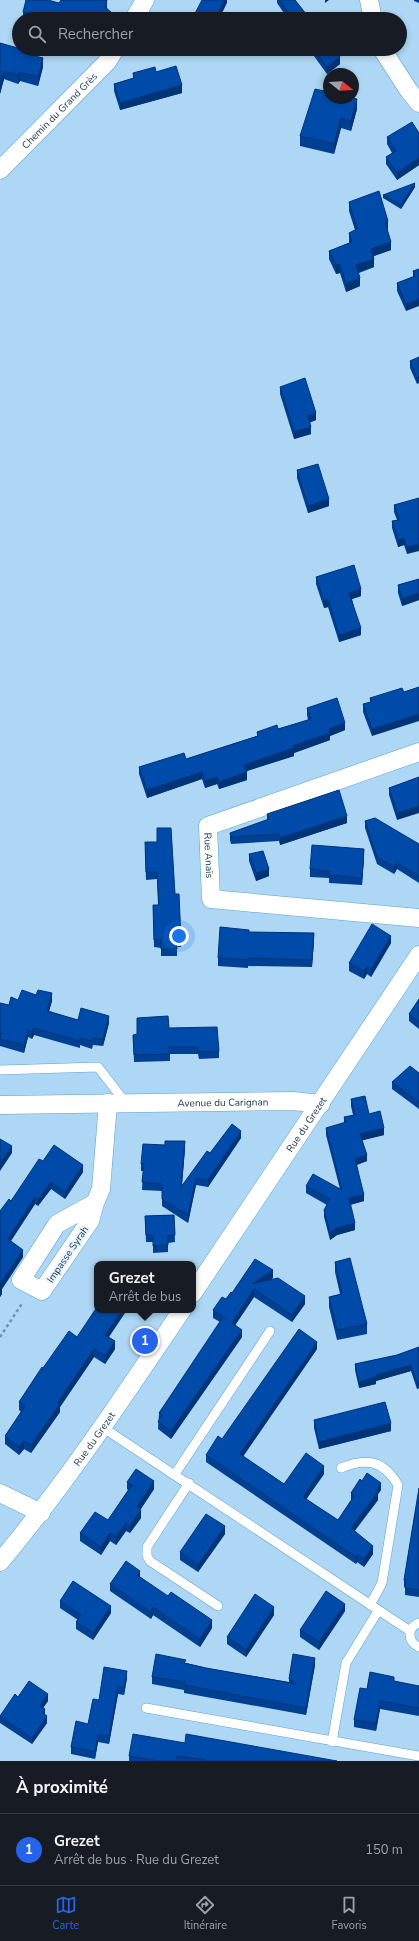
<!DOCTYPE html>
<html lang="fr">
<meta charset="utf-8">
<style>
body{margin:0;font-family:"Nunito Sans",sans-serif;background:#242831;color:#f1f3f6}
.compass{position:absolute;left:323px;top:68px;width:36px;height:36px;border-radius:50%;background:#171b24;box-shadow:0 2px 6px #0003;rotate:108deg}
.you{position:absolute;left:179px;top:936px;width:14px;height:14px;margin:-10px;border:3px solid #fff;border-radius:50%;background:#1a73e8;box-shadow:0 0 0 6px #1a73e833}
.badge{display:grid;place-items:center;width:26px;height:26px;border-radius:50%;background:#2563eb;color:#fff;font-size:13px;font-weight:700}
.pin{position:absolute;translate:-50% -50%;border:2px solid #fff;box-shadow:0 1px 4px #0006}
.popup{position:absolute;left:94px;top:1261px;width:102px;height:52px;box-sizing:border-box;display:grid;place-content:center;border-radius:8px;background:#171b24;filter:drop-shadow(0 1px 3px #0005);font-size:13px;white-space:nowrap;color:#9ea1a6}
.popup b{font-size:15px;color:#f1f3f6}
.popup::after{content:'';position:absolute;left:50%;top:100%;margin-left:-8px;border:8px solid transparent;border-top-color:#171b24}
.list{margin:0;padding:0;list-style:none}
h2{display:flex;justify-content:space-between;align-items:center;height:52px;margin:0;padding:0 16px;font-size:17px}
h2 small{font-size:13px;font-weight:400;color:#9ea1a6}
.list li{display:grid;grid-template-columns:26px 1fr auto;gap:12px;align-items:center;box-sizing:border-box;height:72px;padding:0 16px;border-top:1px solid #363941}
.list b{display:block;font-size:15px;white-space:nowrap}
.list p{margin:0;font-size:13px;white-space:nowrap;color:#9ea1a6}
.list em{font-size:13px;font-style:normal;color:#9ea1a6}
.icon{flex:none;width:22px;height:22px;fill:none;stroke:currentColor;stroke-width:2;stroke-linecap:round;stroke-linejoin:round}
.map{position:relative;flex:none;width:419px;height:1761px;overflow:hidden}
.search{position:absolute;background:#171b24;box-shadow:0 2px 6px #0003;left:12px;right:12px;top:12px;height:44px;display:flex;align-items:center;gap:10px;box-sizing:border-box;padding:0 14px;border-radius:22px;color:#9ea1a6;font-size:15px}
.sheet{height:124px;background:#171b24}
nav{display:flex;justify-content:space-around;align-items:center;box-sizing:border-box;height:56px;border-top:1px solid #363941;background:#171b24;font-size:11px;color:#9ea1a6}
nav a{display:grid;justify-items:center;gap:2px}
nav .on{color:#2563eb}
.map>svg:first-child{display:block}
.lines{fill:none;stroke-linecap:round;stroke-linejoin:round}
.service-casing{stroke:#5aa2d0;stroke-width:10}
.minor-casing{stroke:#5aa2d0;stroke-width:19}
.path{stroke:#6f94ad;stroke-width:2.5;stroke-dasharray:3 3;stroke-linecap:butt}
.service{stroke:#fff;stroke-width:9}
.minor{stroke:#fff;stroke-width:18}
.wall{fill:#004092}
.shaded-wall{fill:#003477}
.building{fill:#004aaa;stroke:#003477}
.labels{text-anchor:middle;stroke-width:4;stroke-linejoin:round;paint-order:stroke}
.street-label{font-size:10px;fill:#173548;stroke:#e6f4fe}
</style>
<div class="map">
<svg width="419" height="1761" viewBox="0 0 419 1761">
<rect width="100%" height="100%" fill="#add7f4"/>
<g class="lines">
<defs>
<path id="service" d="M 0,1070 L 98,1067 L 125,1102
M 102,1427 L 410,1631
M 341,1468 C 367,1457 384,1461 398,1485 L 382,1583 L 370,1605
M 175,1474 L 270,1331
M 189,1483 L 147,1547 L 147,1556 L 150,1561 L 218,1606
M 419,1623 C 407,1627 407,1642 419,1647
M 146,1708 L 419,1756
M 332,1742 L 346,1663 L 378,1611"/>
<g id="minor">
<path d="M 369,0 L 373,19"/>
<path d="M 134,19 L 145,0"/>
<path d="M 382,49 L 409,91 L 419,103"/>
<path id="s1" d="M 0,170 L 107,62 L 115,49"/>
<path id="s2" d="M 419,752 L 208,826 L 211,899 L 419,918"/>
<path id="s3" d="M 0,1105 L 293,1101 L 321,1104"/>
<path d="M 95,1203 L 90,1221 L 42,1291 L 21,1280 L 57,1224 L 95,1203 L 101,1189 L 108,1103"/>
<path id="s4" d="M 193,1293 L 419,955"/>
<path d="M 0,1493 L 41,1513"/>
<path id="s5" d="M 0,1562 C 67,1482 124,1396 182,1310"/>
</g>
</defs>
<!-- service casing -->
<use href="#service" class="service-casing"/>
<!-- minor casing -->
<use href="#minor" class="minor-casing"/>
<!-- path -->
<path class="path" d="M 0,1337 L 23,1302"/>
<!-- service -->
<use href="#service" class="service"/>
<!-- minor -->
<use href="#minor" class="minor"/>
</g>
<!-- wall -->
<path class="wall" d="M 277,0 L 295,0 L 310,19 L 288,19 L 277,3 Z
M 414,0 L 419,0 L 419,3 L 414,1 Z
M 59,3 L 107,7 L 107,8 L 112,19 L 23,19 L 23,12 Z
M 0,43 L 25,53 L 43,67 L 38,86 L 20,81 L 18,84 L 4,79 L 0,94 Z
M 307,49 L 334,49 L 340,64 L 327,74 L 311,52 L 310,53 Z
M 156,72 L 182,93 L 120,110 L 114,91 L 114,84 L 133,78 L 133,73 Z
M 357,109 L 351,131 L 341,128 L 334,154 L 300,146 L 300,136 Z
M 419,133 L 419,165 L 397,180 L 386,164 L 386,157 L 392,153 L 387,144 L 387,137 Z
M 415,187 L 401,209 L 383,198 L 383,195 Z
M 349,202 L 388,230 L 387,230 L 391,250 L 374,256 L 374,267 L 359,273 L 360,286 L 346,292 L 340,273 L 336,274 L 329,259 L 329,251 L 349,243 L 349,233 L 355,230 L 349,211 Z
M 419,269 L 406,311 L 397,291 L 397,283 L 413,277 L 413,271 Z
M 419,357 L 417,384 L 410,368 L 410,361 Z
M 280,387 L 316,420 L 309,423 L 311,434 L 294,439 L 280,394 Z
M 297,470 L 329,506 L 308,513 L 297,478 Z
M 419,498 L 407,554 L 404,545 L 398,547 L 392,528 L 392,521 L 397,520 L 394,512 L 394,505 Z
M 316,577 L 361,596 L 352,599 L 361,635 L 339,642 L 328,607 L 324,608 L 316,584 Z
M 419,579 L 419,600 L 402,606 L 398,593 L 398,585 Z
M 404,692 L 372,736 L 363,712 L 363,704 L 370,702 L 370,698 Z
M 307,708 L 345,730 L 330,736 L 330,740 L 294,753 L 294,756 L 246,771 L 247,780 L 219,789 L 217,784 L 205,788 L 202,779 L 147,798 L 139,774 L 139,767 L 186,759 L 257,736 L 257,732 L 278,729 L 308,720 L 307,715 Z
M 419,777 L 397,820 L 389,795 L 389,788 Z
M 267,814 L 347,823 L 280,845 L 279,841 L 231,844 L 230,840 L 230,833 L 267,820 Z
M 365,821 L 419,844 L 419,883 L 397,869 L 394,874 L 377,864 L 365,828 Z
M 145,849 L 175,894 L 181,939 L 181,947 L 177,947 L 177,956 L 161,956 L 161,948 L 154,947 L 153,905 L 158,905 L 157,879 L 146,880 Z
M 249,854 L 269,876 L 256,881 L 249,861 Z
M 364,856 L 362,885 L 329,883 L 329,878 L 310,877 L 310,869 Z
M 249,932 L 314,940 L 312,967 L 248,966 L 248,968 L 218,966 L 218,958 Z
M 391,943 L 371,977 L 367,974 L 364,979 L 349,971 L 349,963 Z
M 419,999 L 419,1029 L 409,1021 L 409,1014 Z
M 18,1000 L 52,1001 L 49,1011 L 78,1020 L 109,1023 L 103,1046 L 93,1045 L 92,1049 L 80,1045 L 80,1048 L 34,1035 L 32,1039 L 28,1037 L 24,1053 L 0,1046 L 0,1003 L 9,1005 Z
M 137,1018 L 169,1028 L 219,1051 L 219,1058 L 199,1059 L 198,1054 L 170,1054 L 170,1061 L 134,1062 L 133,1035 L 137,1035 Z
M 419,1073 L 419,1109 L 392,1089 L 392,1082 Z
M 351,1099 L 369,1114 L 384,1135 L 362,1140 L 367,1161 L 357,1165 L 364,1201 L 350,1205 L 355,1230 L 337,1235 L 330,1240 L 324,1217 L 324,1210 L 327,1205 L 306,1193 L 306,1186 L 340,1189 L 326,1135 L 326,1128 L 344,1123 L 344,1117 L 353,1115 L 351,1106 Z
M 241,1138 L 208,1187 L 196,1185 L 188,1223 L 162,1206 L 162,1191 L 142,1190 L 143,1171 L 141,1171 L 141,1164 L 185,1148 L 182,1186 L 210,1153 Z
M 43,1161 L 83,1172 L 65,1199 L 51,1189 L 38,1206 L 35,1204 L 11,1241 L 23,1257 L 2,1289 L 2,1294 L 0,1297 L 0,1211 L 11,1201 Z
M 174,1215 L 175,1242 L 168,1243 L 168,1252 L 153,1253 L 153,1242 L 146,1242 L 145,1216 Z
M 335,1262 L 367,1324 L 367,1334 L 337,1340 L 329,1307 L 329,1297 L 340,1294 L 335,1272 Z
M 273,1278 L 270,1280 L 305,1304 L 292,1322 L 254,1297 L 235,1325 L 242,1337 L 171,1439 L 158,1429 L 159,1413 L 220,1322 L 213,1318 L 213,1310 L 232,1293 Z
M 77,1337 L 109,1337 L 115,1349 L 105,1364 L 94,1357 L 60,1407 L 60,1412 L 31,1453 L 24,1449 L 19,1455 L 5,1444 L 5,1436 L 21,1412 L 19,1410 L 19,1402 L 43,1368 Z
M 419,1347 L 419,1388 L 417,1389 L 411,1371 L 376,1381 L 376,1384 L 359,1388 L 355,1370 L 355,1364 L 397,1355 Z
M 317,1349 L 243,1456 L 284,1484 L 324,1474 L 306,1499 L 338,1520 L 351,1501 L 351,1493 L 381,1490 L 378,1494 L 378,1500 L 354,1531 L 373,1554 L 364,1567 L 357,1562 L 356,1564 L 206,1462 L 206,1455 Z
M 314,1420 L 391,1431 L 319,1449 L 314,1428 Z
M 127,1482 L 154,1489 L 140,1510 L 141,1518 L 130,1533 L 126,1531 L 116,1545 L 110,1541 L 101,1555 L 80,1541 L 80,1533 L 108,1520 L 128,1490 L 127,1489 Z
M 419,1488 L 419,1597 L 405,1595 L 405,1587 L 404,1587 L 404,1580 Z
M 225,1534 L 198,1572 L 180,1560 L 180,1552 Z
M 140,1577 L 212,1628 L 200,1647 L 153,1615 L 151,1619 L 110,1591 L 110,1584 Z
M 60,1601 L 111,1613 L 93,1640 L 76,1629 L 76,1622 L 78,1620 L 60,1608 Z
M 345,1611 L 319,1650 L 300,1637 L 300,1630 Z
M 274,1615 L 246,1657 L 227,1644 L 227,1637 Z
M 186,1663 L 206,1668 L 289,1682 L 289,1679 L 315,1665 L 306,1715 L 184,1693 L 184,1690 L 152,1684 L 152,1677 Z
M 127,1678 L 124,1695 L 118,1694 L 109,1744 L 98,1742 L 95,1759 L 71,1754 L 71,1747 L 88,1724 L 99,1700 Z
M 394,1681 L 419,1686 L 419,1716 L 380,1709 L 376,1731 L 354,1727 L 354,1720 L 367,1689 Z
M 18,1697 L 48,1701 L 43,1708 L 47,1723 L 32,1744 L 0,1723 L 0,1716 Z
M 185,1743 L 337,1761 L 129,1761 L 129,1756 Z"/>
<!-- shaded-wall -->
<path class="shaded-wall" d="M 107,0 L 107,7 L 105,13 L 105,7 Z
M 224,0 L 227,0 L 227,3 L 219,19 L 215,19 Z
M 325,0 L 329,0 L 325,3 Z
M 112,13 L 112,19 L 102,19 Z
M 310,49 L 311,49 L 311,52 L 310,53 Z
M 340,57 L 340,64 L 327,74 L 327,67 Z
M 43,58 L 43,67 L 38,86 L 38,77 Z
M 4,71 L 4,79 L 0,94 L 0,85 Z
M 20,72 L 20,81 L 18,84 L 18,75 Z
M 182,85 L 182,93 L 120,110 L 120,103 Z
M 357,99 L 357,109 L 351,131 L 351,121 Z
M 341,118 L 341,128 L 334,154 L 334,144 Z
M 419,158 L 419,165 L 397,180 L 397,173 Z
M 415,183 L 415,187 L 401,209 L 401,205 Z
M 388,221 L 388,230 L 385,231 L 385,222 Z
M 391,242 L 391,250 L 371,257 L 371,249 Z
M 374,259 L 374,267 L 356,273 L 356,265 Z
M 340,264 L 340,273 L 336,274 L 336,265 Z
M 360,278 L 360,286 L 346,292 L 346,284 Z
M 419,299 L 419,306 L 406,311 L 406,304 Z
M 419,377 L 419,383 L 417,384 L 417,378 Z
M 316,413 L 316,420 L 308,423 L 308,416 Z
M 311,427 L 311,434 L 294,439 L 294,432 Z
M 329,499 L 329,506 L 308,513 L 308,506 Z
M 404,538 L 404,545 L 398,547 L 398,540 Z
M 419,544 L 419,551 L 407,554 L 407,547 Z
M 361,589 L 361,596 L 349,600 L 349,593 Z
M 419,593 L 419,600 L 402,606 L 402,599 Z
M 328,599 L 328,607 L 324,608 L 324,601 Z
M 361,628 L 361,635 L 339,642 L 339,635 Z
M 419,714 L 419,721 L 372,736 L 372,729 Z
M 345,723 L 345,730 L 330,736 L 330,740 L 294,753 L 294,756 L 244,772 L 244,765 L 293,746 L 329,729 Z
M 202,772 L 202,779 L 147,798 L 147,790 Z
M 247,772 L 247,780 L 219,789 L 219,782 Z
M 217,777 L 217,784 L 205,788 L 205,781 Z
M 419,806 L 419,813 L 397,820 L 397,813 Z
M 347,816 L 347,823 L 280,845 L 280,838 Z
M 364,849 L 364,856 L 362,885 L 362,878 Z
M 397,863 L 397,869 L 394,874 L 394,867 Z
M 269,869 L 269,876 L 256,881 L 256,873 Z
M 314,933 L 314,940 L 312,967 L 312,960 Z
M 391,936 L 391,943 L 371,977 L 371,969 Z
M 367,967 L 367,974 L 364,979 L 364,971 Z
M 52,993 L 52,1001 L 47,1018 L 47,1011 Z
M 109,1016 L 109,1023 L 103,1046 L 103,1039 Z
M 34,1028 L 34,1035 L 32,1039 L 32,1032 Z
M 28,1030 L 28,1037 L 24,1053 L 24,1045 Z
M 384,1128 L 384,1135 L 360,1141 L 360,1134 Z
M 241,1131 L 241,1138 L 208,1187 L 208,1180 Z
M 185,1141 L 185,1148 L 181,1195 L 181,1187 Z
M 12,1146 L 12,1153 L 0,1171 L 0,1163 Z
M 367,1155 L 367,1161 L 355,1165 L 355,1159 Z
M 83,1165 L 83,1172 L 65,1199 L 65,1192 Z
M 196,1178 L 196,1185 L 188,1223 L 188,1215 Z
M 51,1182 L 51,1189 L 38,1206 L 38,1200 Z
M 364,1195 L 364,1201 L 349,1205 L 349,1198 Z
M 35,1197 L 35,1204 L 8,1245 L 8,1239 Z
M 355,1223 L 355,1230 L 337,1235 L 330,1240 L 330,1233 L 337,1228 Z
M 23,1250 L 23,1257 L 2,1289 L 2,1294 L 0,1297 L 0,1284 Z
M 273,1270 L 273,1278 L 255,1290 L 254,1289 L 254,1297 L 232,1330 L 232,1323 L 252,1284 Z
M 305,1296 L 305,1304 L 292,1322 L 292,1315 Z
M 122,1310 L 127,1310 L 105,1343 L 105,1335 Z
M 242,1330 L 242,1337 L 171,1439 L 171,1431 Z
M 115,1341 L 115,1349 L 105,1364 L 105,1356 Z
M 317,1342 L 317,1349 L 240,1461 L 240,1454 Z
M 94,1349 L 94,1357 L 60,1407 L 60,1412 L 31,1453 L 31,1445 L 58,1402 Z
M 411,1365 L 411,1371 L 376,1381 L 376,1384 L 359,1388 L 359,1382 L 376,1375 Z
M 419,1382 L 419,1388 L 417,1389 L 417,1383 Z
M 391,1423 L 391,1431 L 319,1449 L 319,1442 Z
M 24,1441 L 24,1449 L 19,1455 L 19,1447 Z
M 324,1466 L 324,1474 L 303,1504 L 303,1497 Z
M 154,1481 L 154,1489 L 137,1515 L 137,1507 Z
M 381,1483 L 381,1490 L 378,1494 L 378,1500 L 351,1536 L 351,1528 Z
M 141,1510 L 141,1518 L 130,1533 L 130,1526 Z
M 126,1523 L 126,1531 L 116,1545 L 116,1537 Z
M 225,1526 L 225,1534 L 198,1572 L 198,1565 Z
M 110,1533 L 110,1541 L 101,1555 L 101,1547 Z
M 373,1546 L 373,1554 L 364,1567 L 364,1559 Z
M 357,1555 L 357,1562 L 356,1564 L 356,1557 Z
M 140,1571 L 140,1578 L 137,1575 Z
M 345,1604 L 345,1611 L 319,1650 L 319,1642 Z
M 111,1606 L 111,1613 L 93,1640 L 93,1633 Z
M 153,1607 L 153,1615 L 151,1619 L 151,1612 Z
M 274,1607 L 274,1615 L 246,1657 L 246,1650 Z
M 212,1620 L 212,1628 L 200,1647 L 200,1639 Z
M 315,1658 L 315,1665 L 306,1715 L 306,1708 Z
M 127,1671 L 127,1678 L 124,1695 L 124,1688 Z
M 118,1687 L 118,1694 L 109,1744 L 109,1736 Z
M 48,1694 L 48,1701 L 40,1712 L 40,1706 Z
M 380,1701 L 380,1709 L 376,1731 L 376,1723 Z
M 45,1709 L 45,1716 L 43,1713 Z
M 47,1716 L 47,1723 L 32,1744 L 32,1738 Z
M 98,1735 L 98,1742 L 95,1759 L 95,1752 Z"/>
<!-- building -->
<path class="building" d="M 26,0 L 48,0 L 59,3 L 61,0 L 107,0 L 105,7 L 112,13 L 102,19 L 50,19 L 23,12 Z
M 202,0 L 224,0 L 215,19 L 192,19 Z
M 280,0 L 295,0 L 310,19 L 293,19 Z
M 0,43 L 25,50 L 24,53 L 43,58 L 38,77 L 20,72 L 18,75 L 4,71 L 0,85 Z
M 314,49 L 334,49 L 340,57 L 327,67 Z
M 176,66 L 182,85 L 120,103 L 114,84 L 134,78 L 133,73 L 155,67 L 156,72 Z
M 315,89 L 329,92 L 329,98 L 353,98 L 357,99 L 351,121 L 341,118 L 334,144 L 300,136 Z
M 412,122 L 419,133 L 419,158 L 397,173 L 386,157 L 396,151 L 387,137 Z
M 415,183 L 401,205 L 383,195 Z
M 379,191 L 388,221 L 385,222 L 391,242 L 371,249 L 374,259 L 356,265 L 360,278 L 346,284 L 340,264 L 336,265 L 329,251 L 352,242 L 349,233 L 357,229 L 349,202 Z
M 419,269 L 419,299 L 406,304 L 397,283 L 415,276 L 413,271 Z
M 419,357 L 419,377 L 417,378 L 410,361 Z
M 305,378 L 316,413 L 308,416 L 311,427 L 294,432 L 280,387 Z
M 318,464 L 329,499 L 308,506 L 297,470 Z
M 419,498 L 419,544 L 407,547 L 404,538 L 398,540 L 392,521 L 399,520 L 394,505 Z
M 354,565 L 361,589 L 349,593 L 361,628 L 339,635 L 328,599 L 324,601 L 316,577 Z
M 419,579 L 419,593 L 402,599 L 398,585 Z
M 419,687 L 419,714 L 372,729 L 363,704 L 371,702 L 370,698 L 402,688 L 404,692 Z
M 337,698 L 345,723 L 329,729 L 330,733 L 293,746 L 294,748 L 244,765 L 247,772 L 219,782 L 217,777 L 205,781 L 202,772 L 147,790 L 139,767 L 184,753 L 186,759 L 258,736 L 257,732 L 277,725 L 278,729 L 311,719 L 307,708 Z
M 419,777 L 419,806 L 397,813 L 389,788 Z
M 339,790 L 347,816 L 280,838 L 279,834 L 231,837 L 230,833 L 269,819 L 267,814 Z
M 375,818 L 419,844 L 419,876 L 397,863 L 394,867 L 377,857 L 365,821 Z
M 157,828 L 171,828 L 175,894 L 179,894 L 181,939 L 176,940 L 177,949 L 161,949 L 161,940 L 154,940 L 153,905 L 159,905 L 157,872 L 146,872 L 145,842 L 157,842 Z
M 312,845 L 364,849 L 362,878 L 329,875 L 329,871 L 310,869 Z
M 263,851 L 269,869 L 256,873 L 249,854 Z
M 372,924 L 391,936 L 371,969 L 367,967 L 364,971 L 349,963 Z
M 220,927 L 249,930 L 249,932 L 314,933 L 312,960 L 248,958 L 248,960 L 218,958 Z
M 22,990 L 36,995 L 38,990 L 52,993 L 47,1011 L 78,1020 L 81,1008 L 109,1016 L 103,1039 L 93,1038 L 92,1041 L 80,1038 L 80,1041 L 34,1028 L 32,1032 L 28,1030 L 24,1045 L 0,1039 L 1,1033 L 0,1033 L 0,1003 L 9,1005 L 11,997 L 18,1000 Z
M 419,999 L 419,1022 L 409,1014 Z
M 168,1016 L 169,1028 L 217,1027 L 219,1051 L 199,1052 L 198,1047 L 169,1047 L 170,1054 L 134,1055 L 133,1035 L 137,1034 L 137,1018 Z
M 410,1066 L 419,1073 L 419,1102 L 392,1082 Z
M 365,1096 L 369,1114 L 380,1111 L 384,1128 L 360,1134 L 367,1155 L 355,1159 L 364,1195 L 349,1198 L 355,1223 L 337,1228 L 330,1233 L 324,1210 L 330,1199 L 306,1186 L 313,1174 L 342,1190 L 326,1128 L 346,1122 L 344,1117 L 355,1115 L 351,1099 Z
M 232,1124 L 241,1131 L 208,1180 L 196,1178 L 188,1215 L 162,1199 L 162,1184 L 142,1182 L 144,1164 L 141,1164 L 143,1144 L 165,1145 L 165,1141 L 185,1141 L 181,1187 L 207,1151 L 210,1153 Z
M 0,1139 L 12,1146 L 0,1163 Z
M 54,1145 L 83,1165 L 65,1192 L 51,1182 L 38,1200 L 35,1197 L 8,1239 L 23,1250 L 0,1284 L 0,1211 L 9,1199 L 11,1201 L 39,1159 L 43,1161 Z
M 174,1215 L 175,1235 L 168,1236 L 168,1245 L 153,1246 L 153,1235 L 146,1235 L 145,1216 Z
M 350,1258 L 367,1324 L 337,1330 L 329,1297 L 342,1294 L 335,1262 Z
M 255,1259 L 273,1270 L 252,1284 L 278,1278 L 305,1296 L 292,1315 L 254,1289 L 232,1323 L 242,1330 L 171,1431 L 158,1422 L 162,1415 L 159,1413 L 223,1317 L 226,1319 L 213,1310 L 222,1297 L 226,1299 L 231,1292 L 232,1293 Z
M 97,1307 L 97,1310 L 122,1310 L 105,1335 L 115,1341 L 105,1356 L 94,1349 L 58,1402 L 60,1404 L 31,1445 L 24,1441 L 19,1447 L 5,1436 L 25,1406 L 19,1402 L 42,1367 L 43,1368 L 69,1331 L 77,1337 Z
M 299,1329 L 317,1342 L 240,1454 L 284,1484 L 306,1453 L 324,1466 L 303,1497 L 338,1520 L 354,1496 L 351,1493 L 360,1479 L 362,1481 L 367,1473 L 381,1483 L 376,1490 L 378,1492 L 351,1528 L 373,1546 L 364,1559 L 357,1555 L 356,1557 L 206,1455 L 218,1436 L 222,1439 Z
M 419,1347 L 419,1382 L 417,1383 L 411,1365 L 376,1375 L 376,1377 L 359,1382 L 355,1364 L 397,1355 Z
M 385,1402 L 391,1423 L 319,1442 L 314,1420 Z
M 136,1469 L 154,1481 L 137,1507 L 141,1510 L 130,1526 L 126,1523 L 116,1537 L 110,1533 L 101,1547 L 80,1533 L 95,1512 L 108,1520 L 132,1485 L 127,1482 Z
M 419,1488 L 419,1590 L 405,1588 L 406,1580 L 404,1580 Z
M 206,1514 L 225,1526 L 198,1565 L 180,1552 Z
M 126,1561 L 140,1571 L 137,1575 L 168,1596 L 171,1592 L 212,1620 L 200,1639 L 153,1607 L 151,1612 L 110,1584 Z
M 73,1581 L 111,1606 L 93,1633 L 76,1622 L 81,1615 L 60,1601 Z
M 326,1591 L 345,1604 L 319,1642 L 300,1630 Z
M 255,1594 L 274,1607 L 246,1650 L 227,1637 Z
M 156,1654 L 186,1660 L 184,1663 L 206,1668 L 296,1684 L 289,1679 L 293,1654 L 315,1658 L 306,1708 L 184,1685 L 185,1682 L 152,1677 Z
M 104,1667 L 127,1671 L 124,1688 L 118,1687 L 109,1736 L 98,1735 L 95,1752 L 71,1747 L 76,1721 L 88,1724 L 93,1699 L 99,1700 Z
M 370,1672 L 394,1677 L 394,1681 L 419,1686 L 419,1708 L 380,1701 L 376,1723 L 354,1720 L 360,1688 L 367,1689 Z
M 29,1681 L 48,1694 L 40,1706 L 45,1709 L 43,1713 L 47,1716 L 32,1738 L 0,1716 L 15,1694 L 18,1697 Z
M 133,1734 L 185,1743 L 186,1734 L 337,1761 L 205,1761 L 206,1760 L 177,1756 L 176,1761 L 158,1761 L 129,1756 Z"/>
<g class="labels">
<!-- street labels -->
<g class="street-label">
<text dy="4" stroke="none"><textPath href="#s1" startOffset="84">Chemin du Grand Grès</textPath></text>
<text dy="4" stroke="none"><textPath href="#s2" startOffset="253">Rue Anaïs</textPath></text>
<text dy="4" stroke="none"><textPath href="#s3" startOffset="223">Avenue du Carignan</textPath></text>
<text dy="4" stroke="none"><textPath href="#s4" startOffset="203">Rue du Grezet</textPath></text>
<text transform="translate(67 1254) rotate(-56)" y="4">Impasse Syrah</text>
<text dy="4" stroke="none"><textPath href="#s5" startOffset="155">Rue du Grezet</textPath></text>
</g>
</g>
</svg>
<svg class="compass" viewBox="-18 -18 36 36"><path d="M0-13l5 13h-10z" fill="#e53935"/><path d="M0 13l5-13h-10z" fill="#9ea1a6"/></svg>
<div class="you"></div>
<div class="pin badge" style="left:145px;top:1341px">1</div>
<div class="popup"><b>Grezet</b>Arrêt de bus</div>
<div class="search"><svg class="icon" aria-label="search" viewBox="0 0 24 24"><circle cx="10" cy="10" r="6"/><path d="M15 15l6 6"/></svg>Rechercher</div>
</div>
<section class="sheet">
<h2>À proximité<small></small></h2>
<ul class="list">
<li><span class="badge">1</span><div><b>Grezet</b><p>Arrêt de bus · Rue du Grezet</p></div><em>150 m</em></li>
</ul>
</section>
<nav>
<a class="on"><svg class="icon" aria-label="map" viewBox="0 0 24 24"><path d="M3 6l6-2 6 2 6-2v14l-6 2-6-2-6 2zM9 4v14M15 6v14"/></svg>Carte</a>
<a><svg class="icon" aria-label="directions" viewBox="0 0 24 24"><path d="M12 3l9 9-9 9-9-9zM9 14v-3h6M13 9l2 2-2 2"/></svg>Itinéraire</a>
<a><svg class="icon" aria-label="saved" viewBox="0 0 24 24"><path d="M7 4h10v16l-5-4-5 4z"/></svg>Favoris</a>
</nav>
